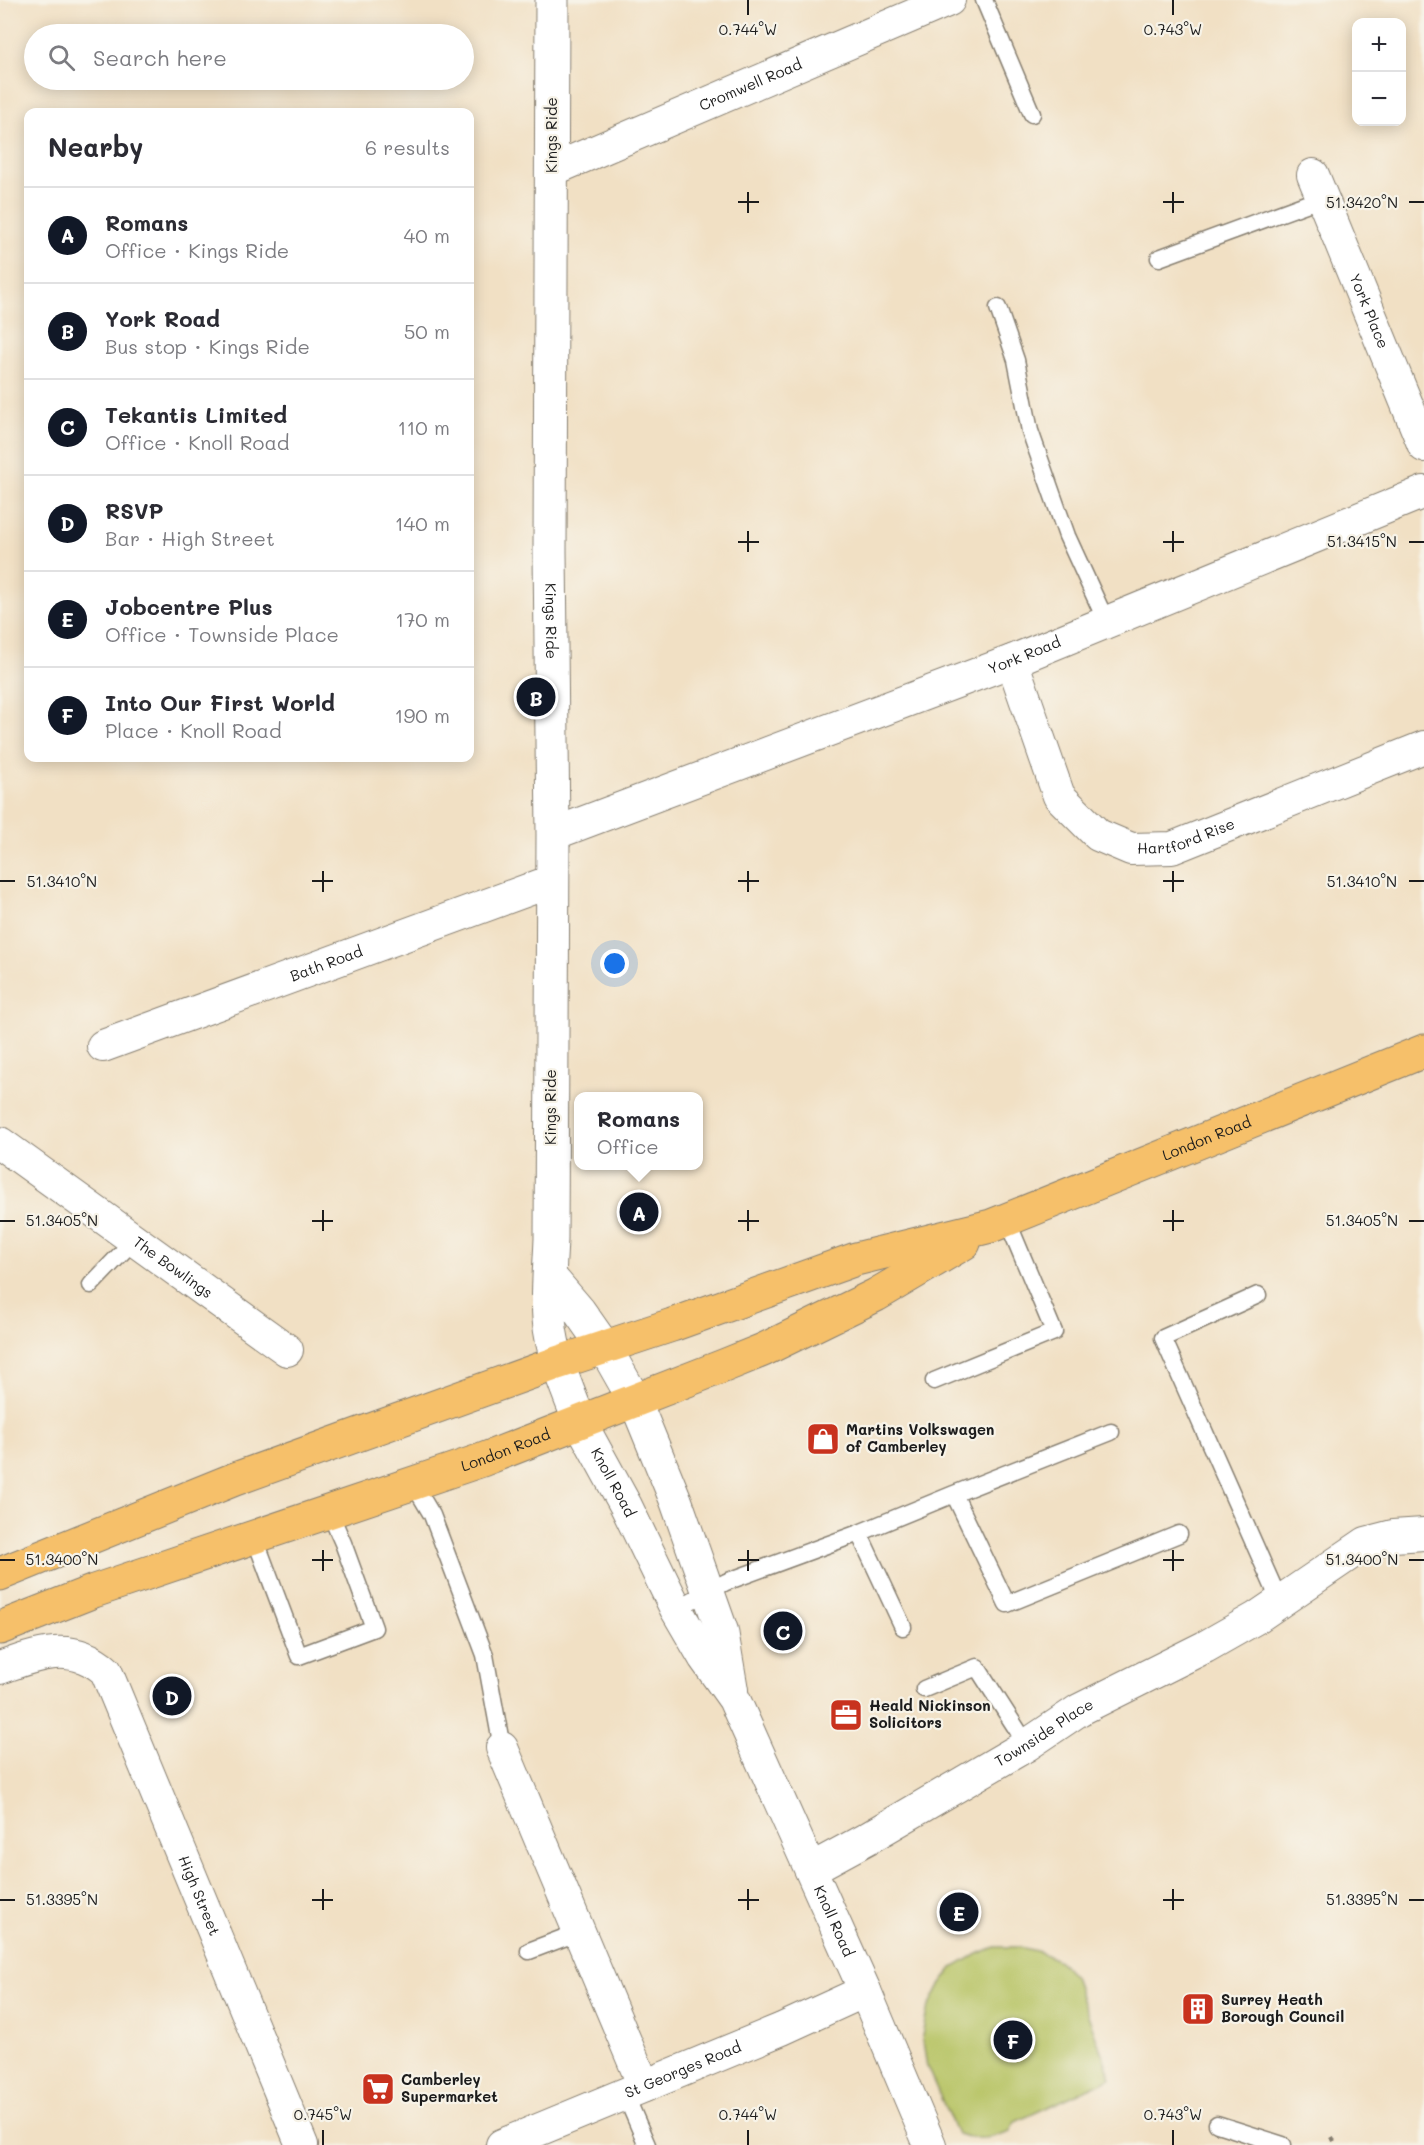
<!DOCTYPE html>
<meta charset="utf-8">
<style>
body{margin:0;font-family:Mali,sans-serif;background:#f7f7f7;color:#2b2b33}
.controls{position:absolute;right:18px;top:18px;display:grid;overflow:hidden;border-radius:12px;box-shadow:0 3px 15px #0003}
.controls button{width:54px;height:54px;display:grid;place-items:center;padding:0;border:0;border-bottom:2px solid #e1e1e2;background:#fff;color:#2b2b33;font:30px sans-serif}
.you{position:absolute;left:615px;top:964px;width:21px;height:21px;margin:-15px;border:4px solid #fff;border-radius:50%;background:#1a73e8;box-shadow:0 0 0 9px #1a73e833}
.badge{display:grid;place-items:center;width:39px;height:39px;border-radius:50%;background:#111827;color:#fff;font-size:20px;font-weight:700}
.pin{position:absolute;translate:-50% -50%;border:3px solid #fff;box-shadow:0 2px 6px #0006}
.popup{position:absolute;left:574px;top:1092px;width:129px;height:78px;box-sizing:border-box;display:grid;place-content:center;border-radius:12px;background:#fff;filter:drop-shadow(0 2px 4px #0005);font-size:20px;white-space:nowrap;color:#7c7c81}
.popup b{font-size:22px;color:#2b2b33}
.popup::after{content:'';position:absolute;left:50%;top:100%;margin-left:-12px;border:12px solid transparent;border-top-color:#fff}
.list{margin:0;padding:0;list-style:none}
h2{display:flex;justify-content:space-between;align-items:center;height:78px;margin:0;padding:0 24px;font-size:26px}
h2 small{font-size:20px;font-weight:400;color:#7c7c81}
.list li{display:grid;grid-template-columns:39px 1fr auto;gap:18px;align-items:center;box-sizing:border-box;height:96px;padding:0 24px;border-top:2px solid #e1e1e2}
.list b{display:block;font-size:22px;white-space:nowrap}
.list p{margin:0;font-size:20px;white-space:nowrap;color:#7c7c81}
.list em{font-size:20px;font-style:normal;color:#7c7c81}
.icon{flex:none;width:33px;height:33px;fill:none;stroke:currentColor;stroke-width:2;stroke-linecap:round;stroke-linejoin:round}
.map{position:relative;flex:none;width:1424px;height:2145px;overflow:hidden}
.search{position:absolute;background:#fff;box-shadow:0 3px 15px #0003;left:24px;top:24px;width:450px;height:66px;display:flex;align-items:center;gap:15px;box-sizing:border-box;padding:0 21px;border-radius:33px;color:#7c7c81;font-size:22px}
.panel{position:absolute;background:#fff;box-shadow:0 3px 15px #0003;left:24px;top:108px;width:450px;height:654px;border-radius:12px}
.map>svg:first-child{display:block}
.green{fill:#b8c466;stroke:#6a7041;stroke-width:1.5}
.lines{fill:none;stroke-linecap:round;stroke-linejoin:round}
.service-casing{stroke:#867e70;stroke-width:19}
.minor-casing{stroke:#867e70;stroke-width:34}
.tertiary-casing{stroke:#867e70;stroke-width:35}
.primary-casing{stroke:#867e70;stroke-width:35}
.path{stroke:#867e70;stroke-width:4;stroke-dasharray:4.5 4.5;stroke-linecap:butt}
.service{stroke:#fff;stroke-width:16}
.minor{stroke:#fff;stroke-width:32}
.tertiary{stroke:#fff;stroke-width:33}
.primary{stroke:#f6c06b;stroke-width:33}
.ticks{fill:none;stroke:#1c1c1c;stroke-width:2}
.labels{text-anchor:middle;stroke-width:4.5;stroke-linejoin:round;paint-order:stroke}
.street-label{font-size:15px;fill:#1c1c1c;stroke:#f7f3e8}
.poi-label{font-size:15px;font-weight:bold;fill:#1c1c1c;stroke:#f7f3e8;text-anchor:start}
.ticks-label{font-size:15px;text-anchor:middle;fill:#1c1c1c;stroke:#f7f3e8;stroke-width:4.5;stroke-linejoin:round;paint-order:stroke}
</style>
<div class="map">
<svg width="1424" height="2145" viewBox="0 0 1424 2145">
<rect width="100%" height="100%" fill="#f7f3e8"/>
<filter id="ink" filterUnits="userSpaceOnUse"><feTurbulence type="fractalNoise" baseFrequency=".0167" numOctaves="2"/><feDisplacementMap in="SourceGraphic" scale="12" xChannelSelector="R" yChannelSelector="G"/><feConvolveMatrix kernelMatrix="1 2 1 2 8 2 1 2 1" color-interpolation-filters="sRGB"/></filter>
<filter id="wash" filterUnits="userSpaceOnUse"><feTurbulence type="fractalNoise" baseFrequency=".008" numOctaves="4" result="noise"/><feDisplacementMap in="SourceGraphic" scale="24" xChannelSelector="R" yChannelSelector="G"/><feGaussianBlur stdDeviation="1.35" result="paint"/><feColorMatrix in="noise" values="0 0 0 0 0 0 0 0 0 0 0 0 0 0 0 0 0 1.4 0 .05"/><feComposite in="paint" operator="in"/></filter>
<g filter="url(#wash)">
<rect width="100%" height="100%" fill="#f1e0c4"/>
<!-- green -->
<path class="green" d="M 995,1947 L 1020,1947 L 1040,1952 L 1059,1961 L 1074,1977 L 1111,2078 L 1015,2122 L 1010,2131 C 989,2139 979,2141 957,2134 L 927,2067 L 922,2036 L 927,2011 L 939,1987 L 953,1968 L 977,1954 Z"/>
</g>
<g filter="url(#ink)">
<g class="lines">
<defs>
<path id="service" d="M 984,0 L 1032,114
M 1159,258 L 1322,198
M 998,308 L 1016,360 L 1030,431 L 1067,536 L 1106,621
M 91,1285 L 134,1240
M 1258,1295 L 1163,1338 L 1280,1602
M 934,1381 L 1054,1332 L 1007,1220
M 1111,1432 L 954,1494 L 1007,1604 L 1179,1534
M 413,1483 L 432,1515 L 485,1655 L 502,1748
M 859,1533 L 903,1627
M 254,1536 L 299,1656 L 374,1628 L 343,1543 L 329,1511
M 676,1609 L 726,1582 L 859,1533 L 954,1494
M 924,1689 L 977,1667 L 1027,1745
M 529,1951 L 579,1932
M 625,2094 L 647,2145
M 1217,2124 L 1283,2145"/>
<g id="minor">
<path id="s1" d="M 552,170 L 949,0"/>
<path id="s2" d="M 1313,175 L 1424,446"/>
<path id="s3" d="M 1012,661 L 1059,796 L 1098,835 L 1131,849 L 1172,848 L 1424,747"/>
<path id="s4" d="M 553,834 L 1012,661 L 1424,492"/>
<path id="s5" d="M 103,1046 L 552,881"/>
<path id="s6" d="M 0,1143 L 287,1350"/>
<path d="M 635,1401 L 676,1501 L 722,1631 L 732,1690"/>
<path id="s7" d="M 580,1422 L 626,1506 L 676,1609 L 704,1657 L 734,1699 L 865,1991 L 930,2145"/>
<path id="s8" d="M 0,1668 C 37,1654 73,1641 106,1671 L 302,2145"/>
<path d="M 502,1748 L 644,2086"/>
<path id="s9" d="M 811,1869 L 870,1837 L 1027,1745 L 1079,1710 L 1205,1647 L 1256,1618 L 1366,1543 L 1393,1536 L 1424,1534"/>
<path id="s10" d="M 502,2145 L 782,2029 L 865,1991"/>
</g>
<g id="tertiary">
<path id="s11" d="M 552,0 L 550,551 L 553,834 L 551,1239 C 550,1265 547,1293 549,1319 C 552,1355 567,1389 580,1422"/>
<path d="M 550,1277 L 579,1311 L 605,1348 L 635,1401"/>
</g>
<g id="primary">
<path id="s12" d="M 0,1574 L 235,1479 L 557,1363 L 672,1325 L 856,1259 L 991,1226 L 1424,1051"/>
<path id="s13" d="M 0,1628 L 94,1591 L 482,1460 L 726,1365 L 763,1350 L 876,1295 L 964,1243"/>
</g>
</defs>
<!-- service casing -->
<use href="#service" class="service-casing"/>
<!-- minor casing -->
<use href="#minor" class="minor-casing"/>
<!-- tertiary casing -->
<use href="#tertiary" class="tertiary-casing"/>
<!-- primary casing -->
<use href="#primary" class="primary-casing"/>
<!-- path -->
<path class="path" d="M 1332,2137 L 1336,2145"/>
<!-- service -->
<use href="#service" class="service"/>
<!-- minor -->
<use href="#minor" class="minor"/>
<!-- tertiary -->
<use href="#tertiary" class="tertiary"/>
<!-- primary -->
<use href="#primary" class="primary"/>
</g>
</g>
<!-- ticks -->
<path class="ticks" d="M 748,0 L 748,15M 1173,0 L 1173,15M 748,192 L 748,213M 1173,192 L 1173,213M 738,202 L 759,202M 1163,202 L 1184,202M 1409,202 L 1424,202M 748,531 L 748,552M 1173,531 L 1173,552M 738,542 L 759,542M 1163,542 L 1184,542M 1409,542 L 1424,542M 323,871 L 323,892M 748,871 L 748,892M 1173,871 L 1173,892M 0,881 L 15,881M 312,881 L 333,881M 738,881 L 759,881M 1163,881 L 1184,881M 1409,881 L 1424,881M 323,1210 L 323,1231M 748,1210 L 748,1231M 1173,1210 L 1173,1231M 0,1221 L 15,1221M 312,1221 L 333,1221M 738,1221 L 759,1221M 1163,1221 L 1184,1221M 1409,1221 L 1424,1221M 323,1550 L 323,1571M 748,1550 L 748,1571M 1173,1550 L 1173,1571M 0,1560 L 15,1560M 312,1560 L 333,1560M 738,1560 L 759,1560M 1163,1560 L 1184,1560M 1409,1560 L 1424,1560M 323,1889 L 323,1910M 748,1889 L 748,1910M 1173,1889 L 1173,1910M 0,1900 L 15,1900M 312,1900 L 333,1900M 738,1900 L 759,1900M 1163,1900 L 1184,1900M 1409,1900 L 1424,1900M 323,2130 L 323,2145M 748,2130 L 748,2145M 1173,2130 L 1173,2145"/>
<!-- icons -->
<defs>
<symbol id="shop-square" viewBox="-11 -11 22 22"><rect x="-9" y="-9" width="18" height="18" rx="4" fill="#c8321e" stroke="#f7f3e8"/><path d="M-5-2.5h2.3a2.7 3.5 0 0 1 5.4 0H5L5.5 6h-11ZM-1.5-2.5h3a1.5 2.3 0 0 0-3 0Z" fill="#fff"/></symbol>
<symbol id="office-square" viewBox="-11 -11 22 22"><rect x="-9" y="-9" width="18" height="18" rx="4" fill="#c8321e" stroke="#f7f3e8"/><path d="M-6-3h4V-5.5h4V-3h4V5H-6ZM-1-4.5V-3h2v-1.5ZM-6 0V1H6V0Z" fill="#fff"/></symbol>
<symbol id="building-square" viewBox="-11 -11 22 22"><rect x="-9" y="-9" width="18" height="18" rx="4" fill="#c8321e" stroke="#f7f3e8"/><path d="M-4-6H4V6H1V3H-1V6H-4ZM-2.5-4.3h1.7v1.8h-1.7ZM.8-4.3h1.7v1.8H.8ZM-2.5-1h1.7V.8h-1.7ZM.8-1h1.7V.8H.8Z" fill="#fff"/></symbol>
<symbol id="supermarket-square" viewBox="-11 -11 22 22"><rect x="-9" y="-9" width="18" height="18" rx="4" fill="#c8321e" stroke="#f7f3e8"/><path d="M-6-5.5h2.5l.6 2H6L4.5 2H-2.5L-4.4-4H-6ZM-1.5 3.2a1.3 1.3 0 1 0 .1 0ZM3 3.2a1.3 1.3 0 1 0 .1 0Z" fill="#fff"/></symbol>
</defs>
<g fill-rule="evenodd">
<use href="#shop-square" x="804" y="1420" width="38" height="38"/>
<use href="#office-square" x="827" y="1696" width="38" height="38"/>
<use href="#building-square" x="1179" y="1990" width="38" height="38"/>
<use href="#supermarket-square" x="359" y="2070" width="38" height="38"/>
</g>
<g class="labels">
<!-- street labels -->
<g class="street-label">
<text dy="5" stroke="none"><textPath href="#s1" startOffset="216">Cromwell Road</textPath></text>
<text transform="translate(552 135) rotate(-90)" y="5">Kings Ride</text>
<text dy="5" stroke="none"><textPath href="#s2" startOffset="147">York Place</textPath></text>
<text dy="5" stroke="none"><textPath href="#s11" startOffset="621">Kings Ride</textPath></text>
<text dy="5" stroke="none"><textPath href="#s4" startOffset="504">York Road</textPath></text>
<text dy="5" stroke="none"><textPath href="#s3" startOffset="291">Hartford Rise</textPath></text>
<text dy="5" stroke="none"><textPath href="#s5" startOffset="238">Bath Road</textPath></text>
<text transform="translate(551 1107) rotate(-90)" y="5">Kings Ride</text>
<text dy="5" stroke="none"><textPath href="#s12" startOffset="1284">London Road</textPath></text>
<text dy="5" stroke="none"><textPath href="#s6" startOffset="213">The Bowlings</textPath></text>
<text dy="5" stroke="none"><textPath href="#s13" startOffset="536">London Road</textPath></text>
<text dy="5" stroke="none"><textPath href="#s7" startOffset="69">Knoll Road</textPath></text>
<text dy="5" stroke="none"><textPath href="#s9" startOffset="270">Townside Place</textPath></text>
<text dy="5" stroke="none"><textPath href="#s8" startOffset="356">High Street</textPath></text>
<text dy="5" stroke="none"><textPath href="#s7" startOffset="561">Knoll Road</textPath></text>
<text dy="5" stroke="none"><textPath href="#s10" startOffset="196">St Georges Road</textPath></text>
</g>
<!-- poi labels -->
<g class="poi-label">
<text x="846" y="1435">Martins Volkswagen<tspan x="846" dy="17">of Camberley</tspan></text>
<text x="869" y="1711">Heald Nickinson<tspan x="869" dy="17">Solicitors</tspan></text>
<text x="1221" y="2005">Surrey Heath<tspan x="1221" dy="17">Borough Council</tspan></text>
<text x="401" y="2085">Camberley<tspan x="401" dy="17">Supermarket</tspan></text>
</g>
</g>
<g class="ticks-label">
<text x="748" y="35">0.744°W</text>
<text x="1173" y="35">0.743°W</text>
<text x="1362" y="208">51.3420°N</text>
<text x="1362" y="547">51.3415°N</text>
<text x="62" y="887">51.3410°N</text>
<text x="1362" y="887">51.3410°N</text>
<text x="62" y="1226">51.3405°N</text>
<text x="1362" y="1226">51.3405°N</text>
<text x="62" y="1565">51.3400°N</text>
<text x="1362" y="1565">51.3400°N</text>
<text x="62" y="1905">51.3395°N</text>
<text x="1362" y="1905">51.3395°N</text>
<text x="323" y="2120">0.745°W</text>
<text x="748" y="2120">0.744°W</text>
<text x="1173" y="2120">0.743°W</text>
</g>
</svg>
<div class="controls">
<button>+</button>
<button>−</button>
</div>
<div class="you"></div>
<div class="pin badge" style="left:639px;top:1212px">A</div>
<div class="popup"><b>Romans</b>Office</div>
<div class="pin badge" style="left:536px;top:697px">B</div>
<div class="pin badge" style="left:783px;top:1631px">C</div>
<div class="pin badge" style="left:172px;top:1696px">D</div>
<div class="pin badge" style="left:959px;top:1912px">E</div>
<div class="pin badge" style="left:1013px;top:2040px">F</div>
<div class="search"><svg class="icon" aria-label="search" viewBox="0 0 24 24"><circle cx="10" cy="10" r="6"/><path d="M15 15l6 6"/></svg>Search here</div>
<section class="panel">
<h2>Nearby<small>6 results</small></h2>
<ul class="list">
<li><span class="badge">A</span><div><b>Romans</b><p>Office · Kings Ride</p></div><em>40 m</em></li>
<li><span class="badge">B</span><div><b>York Road</b><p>Bus stop · Kings Ride</p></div><em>50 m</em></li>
<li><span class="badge">C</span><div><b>Tekantis Limited</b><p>Office · Knoll Road</p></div><em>110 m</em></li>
<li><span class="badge">D</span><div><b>RSVP</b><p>Bar · High Street</p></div><em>140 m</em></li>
<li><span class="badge">E</span><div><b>Jobcentre Plus</b><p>Office · Townside Place</p></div><em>170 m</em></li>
<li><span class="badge">F</span><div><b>Into Our First World</b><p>Place · Knoll Road</p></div><em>190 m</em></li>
</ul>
</section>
</div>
